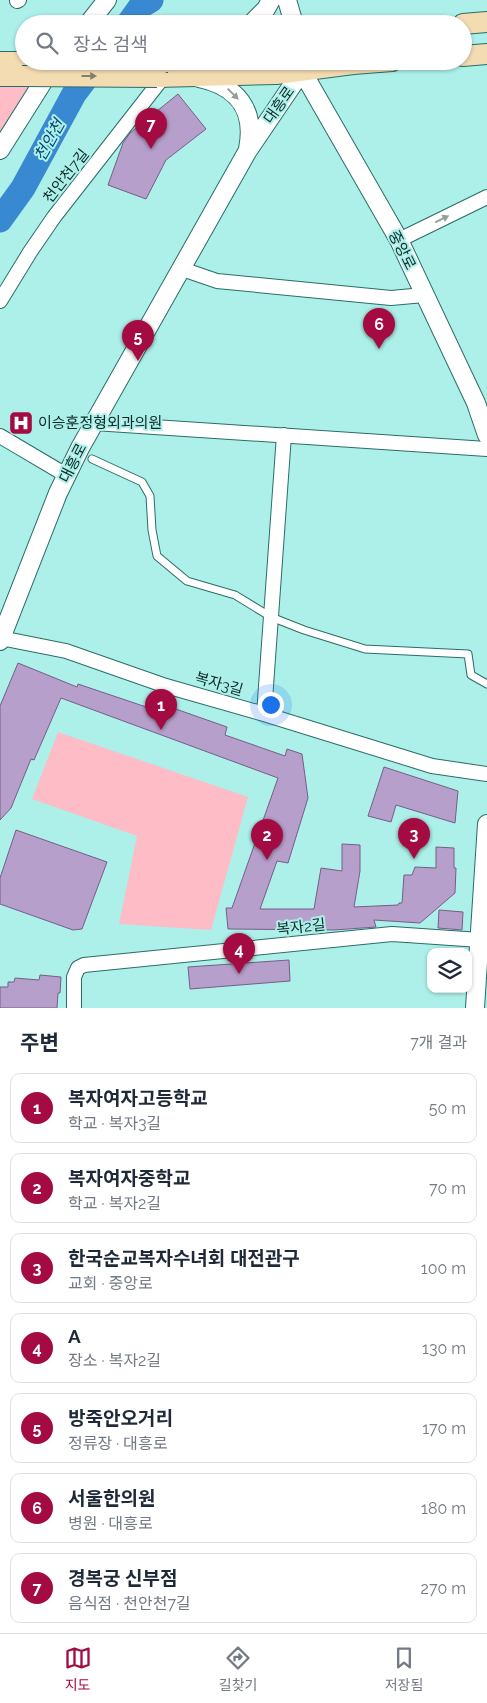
<!DOCTYPE html>
<html lang="ko">
<meta charset="utf-8">
<style>
body{margin:0;font-family:Raleway,"Noto Sans KR",sans-serif;background:#f6f6f7;color:#1f2937}
.controls{position:absolute;right:15px;bottom:15px;display:grid;overflow:hidden;border-radius:10px;box-shadow:0 1px 4px #0004}
.controls button{width:45px;height:45px;display:grid;place-items:center;padding:0;border:0;border-bottom:1px solid #e0e1e3;background:#fff;color:#1f2937;font:25px sans-serif}
.you{position:absolute;left:270px;top:704px;width:18px;height:18px;margin:-12px;border:4px solid #fff;border-radius:50%;background:#1a73e8;box-shadow:0 0 0 8px #1a73e833}
.badge{display:grid;place-items:center;width:32px;height:32px;border-radius:50%;background:#a40b43;color:#fff;font-size:16px;font-weight:700}
.pin{position:absolute;translate:-50% -41px;filter:drop-shadow(0 1px 2px #0008)}
.pin::after{content:'';position:absolute;top:26px;width:18px;height:15px;background:inherit;clip-path:polygon(0 0,100% 0,50% 100%)}
.list{margin:0;padding:0;list-style:none}
h2{display:flex;justify-content:space-between;align-items:center;height:65px;margin:0;padding:0 20px;font-size:21px}
h2 small{font-size:16px;font-weight:400;color:#747a83}
.list li{display:grid;grid-template-columns:32px 1fr auto;gap:15px;align-items:center;box-sizing:border-box;height:70px;margin:0 10px 10px;padding:0 10px;border:1px solid #e0e1e3;border-radius:10px}
.list b{display:block;font-size:19px;white-space:nowrap}
.list p{margin:0;font-size:16px;white-space:nowrap;color:#747a83}
.list em{font-size:16px;font-style:normal;color:#747a83}
.icon{flex:none;width:28px;height:28px;fill:none;stroke:currentColor;stroke-width:2;stroke-linecap:round;stroke-linejoin:round}
.map{position:relative;flex:none;width:487px;height:1008px;overflow:hidden}
.search{position:absolute;background:#fff;box-shadow:0 1px 4px #0004;left:15px;right:15px;top:15px;height:55px;display:flex;align-items:center;gap:12px;box-sizing:border-box;padding:0 18px;border-radius:28px;color:#747a83;font-size:19px}
.sheet{height:625px;background:#fff}
nav{display:flex;justify-content:space-around;align-items:center;box-sizing:border-box;height:70px;border-top:1px solid #e0e1e3;background:#fff;font-size:14px;color:#747a83}
nav a{display:grid;justify-items:center;gap:2px}
nav .on{color:#a40b43}
.map>svg:first-child{display:block}
.green{fill:#febcc6}
.lines{fill:none;stroke-linecap:round;stroke-linejoin:round}
.river{stroke:#3889d1;stroke-width:25}
.building{fill:#b79fcb;stroke:#745e86}
.service-casing{stroke:#2a6d68;stroke-width:9}
.minor-casing{stroke:#2a6d68;stroke-width:16}
.tertiary-casing{stroke:#2a6d68;stroke-width:20}
.secondary-casing{stroke:#2a6d68;stroke-width:22}
.service{stroke:#fff;stroke-width:7}
.minor{stroke:#fff;stroke-width:14}
.tertiary{stroke:#fff;stroke-width:18}
.secondary{stroke:#f4dcb2;stroke-width:20}
.secondary-bridge-casing{stroke:#2a6d68;stroke-width:22;stroke-linecap:butt}
.secondary-bridge{stroke:#f4dcb2;stroke-width:20}
.oneway{fill:#81826c}
.oneway2{fill:#939f9e}
.labels{text-anchor:middle;stroke-width:4;stroke-linejoin:round;paint-order:stroke}
.street-label{font-size:15px;fill:#0e2927;stroke:#adf0ea}
.poi-label{font-size:15px;fill:#0e2927;stroke:#adf0ea;text-anchor:start}
.water-label{font-size:16px;font-style:italic;fill:#054272;stroke:#adf0ea}
</style>
<div class="map">
<svg width="487" height="1008" viewBox="0 0 487 1008">
<rect width="100%" height="100%" fill="#adf0ea"/>
<!-- green -->
<path class="green" d="M 0,83 L 26,83 L 30,87 L 0,134 Z
M 58,732 L 248,797 L 211,930 L 119,924 L 137,836 L 32,799 Z"/>
<g class="lines">
<!-- river -->
<path class="river" d="M 128,24 L 141,6 L 151,0
M 0,220 L 23,188 L 74,94 L 99,61"/>
</g>
<!-- building -->
<path class="building" d="M 178,94 L 206,129 L 166,160 L 146,199 L 108,185 L 123,143 L 130,133 Z
M 18,663 L 77,687 L 78,684 L 167,714 L 170,707 L 227,727 L 225,735 L 285,756 L 287,749 L 302,754 L 308,798 L 288,863 L 277,861 L 260,909 L 314,909 L 321,868 L 342,871 L 342,844 L 360,845 L 360,871 L 354,907 L 398,905 L 399,903 L 402,903 L 404,875 L 412,875 L 415,867 L 436,868 L 436,847 L 454,848 L 454,868 L 456,868 L 455,893 L 420,923 L 374,920 L 376,927 L 334,930 L 228,929 L 226,908 L 232,908 L 278,778 L 61,698 L 34,760 L 31,759 L 11,808 L 0,820 L 0,706 Z
M 384,767 L 458,791 L 455,823 L 396,805 L 391,822 L 368,816 Z
M 16,830 L 107,862 L 82,929 L 73,930 L 0,904 L 0,878 Z
M 439,910 L 463,912 L 462,930 L 438,928 Z
M 289,960 L 290,981 L 190,989 L 188,967 Z
M 40,975 L 61,977 L 60,993 L 58,993 L 57,1008 L 0,1008 L 0,987 L 8,987 L 8,982 L 14,982 L 15,978 L 39,980 Z"/>
<g class="lines">
<defs>
<path id="service" d="M 92,459 L 142,482 L 150,496 L 152,530 L 157,556 L 187,581 L 235,595 L 271,617 L 304,630 L 365,649 L 468,654 L 471,675 L 487,684"/>
<path id="minor" d="M 17,1 L 19,0
M 399,240 L 487,197
M 182,269 L 217,281 L 391,298 L 424,295
M 0,301 L 30,252 L 54,217 L 164,76
M 94,423 L 487,449
M 0,436 L 66,475
M 1,638 L 66,651 L 166,686 L 264,714 L 432,766 L 487,774
M 264,714 L 284,435
M 74,1008 L 74,977 L 78,968 L 84,965 L 392,934 L 480,940"/>
<path id="tertiary" d="M 287,0 L 294,24
M 88,24 L 107,0
M 251,24 L 266,9 L 271,0
M 302,62 L 302,71 L 399,240 L 476,403 L 487,435
M 199,78 C 237,86 256,109 248,149
M 0,150 L 53,66
M 0,641 L 58,493 L 80,448 L 247,152 L 302,71
M 475,1008 L 487,824"/>
<path id="secondary" d="M 463,24 L 487,22
M 463,56 L 487,54
M 0,62 L 39,62
M 0,76 L 22,76
M 157,77 L 276,74 L 353,64 L 392,61"/>
</defs>
<!-- service casing -->
<use href="#service" class="service-casing"/>
<!-- minor casing -->
<use href="#minor" class="minor-casing"/>
<!-- tertiary casing -->
<use href="#tertiary" class="tertiary-casing"/>
<!-- secondary casing -->
<use href="#secondary" class="secondary-casing"/>
<!-- service -->
<use href="#service" class="service"/>
<!-- minor -->
<use href="#minor" class="minor"/>
<!-- tertiary -->
<use href="#tertiary" class="tertiary"/>
<!-- secondary -->
<use href="#secondary" class="secondary"/>
<defs>
<path id="secondary-bridge" d="M 39,62 L 168,62
M 22,76 L 157,77"/>
</defs>
<!-- secondary-bridge casing -->
<use href="#secondary-bridge" class="secondary-bridge-casing"/>
<!-- secondary-bridge -->
<use href="#secondary-bridge" class="secondary-bridge"/>
</g>
<!-- one-way arrows -->
<defs><path id="oneway-solid" d="M-6-.8H1V-3.2L6.5 0L1 3.2V.8H-6Z" transform="scale(1.25)"/></defs>
<use class="oneway" href="#oneway-solid" transform="translate(89 76)"/>
<g class="oneway2">
<use href="#oneway-solid" transform="translate(233 94) rotate(45)"/>
<use href="#oneway-solid" transform="translate(442 219) rotate(-26)"/>
</g>
<!-- icons -->
<defs>
<symbol id="hospital-square" viewBox="-11 -11 22 22"><rect x="-9" y="-9" width="18" height="18" rx="4" fill="#a40b43" stroke="#adf0ea"/><path d="M-5-5h3v3.5h4V-5h3V5h-3V1.5h-4V5h-3Z" fill="#fff"/></symbol>
</defs>
<g fill-rule="evenodd">
<use href="#hospital-square" x="7" y="409" width="28" height="28"/>
</g>
<g class="labels">
<!-- street labels -->
<g class="street-label">
<text transform="translate(279 105) rotate(-55)" y="5">대흥로</text>
<text transform="translate(66 176) rotate(-52)" y="5">천안천7길</text>
<text transform="translate(402 250) rotate(63)" y="5">중앙로</text>
<text transform="translate(73 463) rotate(-63)" y="5">대흥로</text>
<text transform="translate(219 684) rotate(16)" y="5">복자3길</text>
<text transform="translate(301 927) rotate(-6)" y="5">복자2길</text>
</g>
<!-- poi labels -->
<g class="poi-label">
<text x="38" y="428">이승훈정형외과의원</text>
</g>
<!-- water labels -->
<g class="water-label">
<text transform="translate(49 140) rotate(-61)" y="6">천안천</text>
</g>
</g>
</svg>
<div class="controls">
<button><svg class="icon" aria-label="layers" viewBox="0 0 24 24"><path d="M12 4l9 5-9 5-9-5zM3 14l9 5 9-5"/></svg></button>
</div>
<div class="you"></div>
<div class="pin badge" style="left:161px;top:730px">1</div>
<div class="pin badge" style="left:267px;top:860px">2</div>
<div class="pin badge" style="left:414px;top:859px">3</div>
<div class="pin badge" style="left:239px;top:974px">4</div>
<div class="pin badge" style="left:138px;top:361px">5</div>
<div class="pin badge" style="left:379px;top:349px">6</div>
<div class="pin badge" style="left:151px;top:149px">7</div>
<div class="search"><svg class="icon" aria-label="search" viewBox="0 0 24 24"><circle cx="10" cy="10" r="6"/><path d="M15 15l6 6"/></svg>장소 검색</div>
</div>
<section class="sheet">
<h2>주변<small>7개 결과</small></h2>
<ul class="list">
<li><span class="badge">1</span><div><b>복자여자고등학교</b><p>학교 · 복자3길</p></div><em>50 m</em></li>
<li><span class="badge">2</span><div><b>복자여자중학교</b><p>학교 · 복자2길</p></div><em>70 m</em></li>
<li><span class="badge">3</span><div><b>한국순교복자수녀회 대전관구</b><p>교회 · 중앙로</p></div><em>100 m</em></li>
<li><span class="badge">4</span><div><b>A</b><p>장소 · 복자2길</p></div><em>130 m</em></li>
<li><span class="badge">5</span><div><b>방죽안오거리</b><p>정류장 · 대흥로</p></div><em>170 m</em></li>
<li><span class="badge">6</span><div><b>서울한의원</b><p>병원 · 대흥로</p></div><em>180 m</em></li>
<li><span class="badge">7</span><div><b>경복궁 신부점</b><p>음식점 · 천안천7길</p></div><em>270 m</em></li>
</ul>
</section>
<nav>
<a class="on"><svg class="icon" aria-label="map" viewBox="0 0 24 24"><path d="M3 6l6-2 6 2 6-2v14l-6 2-6-2-6 2zM9 4v14M15 6v14"/></svg>지도</a>
<a><svg class="icon" aria-label="directions" viewBox="0 0 24 24"><path d="M12 3l9 9-9 9-9-9zM9 14v-3h6M13 9l2 2-2 2"/></svg>길찾기</a>
<a><svg class="icon" aria-label="saved" viewBox="0 0 24 24"><path d="M7 4h10v16l-5-4-5 4z"/></svg>저장됨</a>
</nav>
